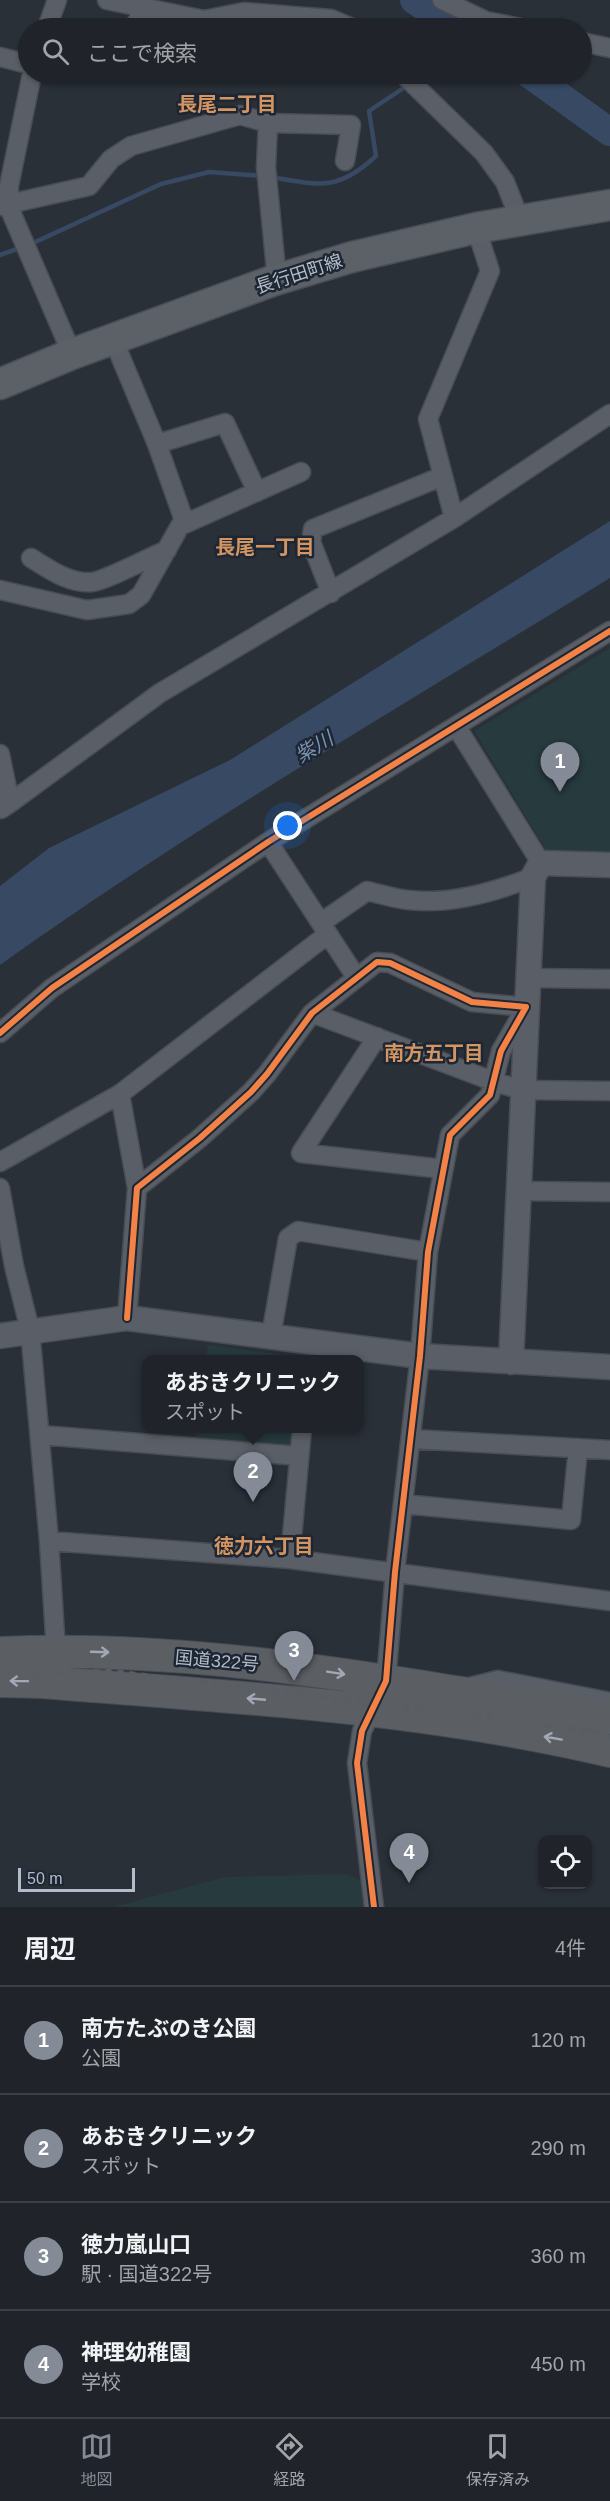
<!DOCTYPE html>
<html lang="ja">
<meta charset="utf-8">
<style>
body{margin:0;font-family:Helvetica,"Noto Sans JP",sans-serif;background:#282c32;color:#f1f3f6}
.controls{position:absolute;right:18px;bottom:18px;display:grid;overflow:hidden;border-radius:12px;box-shadow:0 2px 4px #0004}
.controls button{width:54px;height:54px;display:grid;place-items:center;padding:0;border:0;border-bottom:2px solid #3d4147;background:#20242a;color:#f1f3f6;font:30px sans-serif}
.scale{position:absolute;left:18px;bottom:15px;width:117px;box-sizing:border-box;padding-left:6px;border:3px solid #b4bcc9;border-top:0;font-size:16px;line-height:21px;white-space:nowrap;color:#b4bcc9;-webkit-text-stroke:4px #1d2633;paint-order:stroke}
.you{position:absolute;left:288px;top:826px;width:21px;height:21px;margin:-15px;border:4px solid #fff;border-radius:50%;background:#1a73e8;box-shadow:0 0 0 9px #1a73e833}
.badge{display:grid;place-items:center;width:39px;height:39px;border-radius:50%;background:#848b96;color:#fff;font-size:20px;font-weight:700}
.pin{position:absolute;translate:-50% -50px;filter:drop-shadow(0 2px 3px #0008)}
.pin::after{content:'';position:absolute;top:32px;width:21px;height:18px;background:inherit;clip-path:polygon(0 0,100% 0,50% 100%)}
.popup{position:absolute;left:142px;top:1355px;width:222px;height:78px;box-sizing:border-box;display:grid;place-content:center;border-radius:12px;background:#20242a;filter:drop-shadow(0 2px 4px #0005);font-size:20px;white-space:nowrap;color:#a2a4a8}
.popup b{font-size:22px;color:#f1f3f6}
.popup::after{content:'';position:absolute;left:50%;top:100%;margin-left:-12px;border:12px solid transparent;border-top-color:#20242a}
.list{margin:0;padding:0;list-style:none}
h2{display:flex;justify-content:space-between;align-items:center;height:78px;margin:0;padding:0 24px;font-size:26px}
h2 small{font-size:20px;font-weight:400;color:#a2a4a8}
.list li{display:grid;grid-template-columns:39px 1fr auto;gap:18px;align-items:center;box-sizing:border-box;height:108px;padding:0 24px;border-top:2px solid #3d4147}
.list b{display:block;font-size:22px;white-space:nowrap}
.list p{margin:0;font-size:20px;white-space:nowrap;color:#a2a4a8}
.list em{font-size:20px;font-style:normal;color:#a2a4a8}
.icon{flex:none;width:33px;height:33px;fill:none;stroke:currentColor;stroke-width:2;stroke-linecap:round;stroke-linejoin:round}
.map{position:relative;flex:none;width:610px;height:1907px;overflow:hidden}
.search{position:absolute;background:#20242a;box-shadow:0 2px 4px #0004;left:18px;right:18px;top:18px;height:66px;display:flex;align-items:center;gap:15px;box-sizing:border-box;padding:0 21px;border-radius:33px;color:#a2a4a8;font-size:22px}
.sheet{height:510px;background:#20242a}
nav{display:flex;justify-content:space-around;align-items:center;box-sizing:border-box;height:84px;border-top:2px solid #3d4147;background:#20242a;font-size:16px;color:#a2a4a8}
nav a{display:grid;justify-items:center;gap:3px}
nav .on{color:#848b96}
.map>svg:first-child{display:block}
.green{fill:#273a3e}
.water{fill:#384963}
.lines{fill:none;stroke-linecap:round;stroke-linejoin:round}
.stream{stroke:#384963;stroke-width:4.5}
.river{stroke:#384963;stroke-width:28}
.minor-casing{stroke:#484c53;stroke-width:21}
.tertiary-casing{stroke:#484c53;stroke-width:27}
.primary-casing{stroke:#484c55;stroke-width:33}
.trunk-casing{stroke:#474c53;stroke-width:34}
.minor{stroke:#5a5e66;stroke-width:18}
.tertiary{stroke:#5a5e66;stroke-width:24}
.primary{stroke:#5c6168;stroke-width:30}
.trunk{stroke:#5b5f64;stroke-width:32}
.rail{stroke:#595d64;stroke-width:4.5;stroke-dasharray:6 6;stroke-linecap:butt}
.cycleway-casing{stroke:#1d2633;stroke-width:10}
.cycleway{stroke:#f48246;stroke-width:6}
.oneway{stroke:#a2a9b5}
.labels{text-anchor:middle;stroke-width:5;stroke-linejoin:round;paint-order:stroke}
.street-label{font-size:18px;fill:#b4bcc9;stroke:#1d2633}
.neighbourhood-label{font-size:20px;font-weight:bold;fill:#d59563;stroke:#1d2633}
.water-label{font-size:20px;font-style:italic;fill:#7c92b1;stroke:#1d2633}
</style>
<div class="map">
<svg width="610" height="1907" viewBox="0 0 610 1907">
<rect width="100%" height="100%" fill="#2a3038"/>
<!-- green -->
<path class="green" d="M 610,648 L 610,855 L 548,853 L 474,731 Z
M 208,1345 L 305,1358 L 305,1359 L 206,1359 Z
M 197,1429 L 297,1429 L 294,1449 L 195,1442 Z
M 345,1874 L 372,1885 L 386,1907 L 113,1907 L 225,1877 Z"/>
<!-- water -->
<path class="water" d="M 610,521 L 610,578 C 405,704 196,825 0,965 L 0,886 L 49,848 L 230,760 Z"/>
<g class="lines">
<!-- stream -->
<path class="stream" d="M 414,80 L 422,74
M 271,177 C 319,185 337,192 376,156 L 369,111 L 408,85
M 31,244 L 161,184 L 209,172 L 263,176
M 0,255 L 23,247"/>
<!-- river -->
<path class="river" d="M 414,0 L 456,28
M 529,74 L 610,132"/>
<defs>
<path id="minor" d="M 107,0 L 204,20 L 244,12 L 331,19 L 352,28
M 442,0 L 486,21 L 521,28
M 47,28 L 57,0
M 135,28 L 142,7
M 582,42 L 610,48
M 0,57 L 28,64
M 32,74 L 9,186 L 8,205 L 72,354
M 403,74 L 484,153 L 505,182 L 520,220
M 0,206 L 89,186 L 111,159 L 131,146 L 240,115 L 268,123
M 277,280 L 266,167 L 268,123 L 351,125 L 345,161
M 113,339 L 157,444
M 454,518 L 428,419 L 490,271 L 476,228
M 185,523 L 157,444 L 225,423 L 257,492
M 31,558 C 49,569 69,584 92,582 C 105,581 152,556 167,550
M 0,590 L 87,610 L 129,604 L 141,595 L 180,526 L 301,472
M 331,593 L 311,542 L 313,529 L 443,476
M 456,726 L 541,863
M 0,754 L 10,803 L 1,809
M 10,803 L 160,693 L 454,518 L 610,414
M 268,842 L 356,977
M 322,922 L 367,891 C 381,894 395,899 409,900 C 450,905 495,892 533,877
M 527,978 L 610,979
M 312,1013 L 495,1082 L 522,1090 L 610,1091
M 0,1033 L 52,988 L 268,842 L 610,631
M 377,1037 L 301,1153 L 443,1169
M 120,1094 L 137,1188
M 0,1162 L 120,1094 L 328,934
M 0,1188 L 14,1266 L 30,1330 L 49,1541
M 518,1191 L 610,1192
M 127,1318 L 137,1188 L 200,1138 L 251,1092 L 267,1074 L 312,1013 L 377,962 L 390,963 L 472,1002 L 526,1007 L 501,1051 L 490,1095 L 450,1135 L 428,1252 L 420,1356 L 395,1572 L 386,1681 L 362,1731 L 357,1763 L 374,1907
M 271,1336 L 288,1238 L 298,1231 L 428,1252
M 41,1435 L 299,1456
M 411,1439 L 610,1450
M 403,1504 L 571,1520 L 578,1448
M 290,1559 L 302,1428
M 56,1651 L 49,1541 L 290,1559 L 610,1601
M 470,1687 L 498,1680 L 610,1702"/>
<path id="tertiary" d="M 0,1336 L 127,1318 L 420,1356 L 610,1367
M 511,1362 L 533,877 L 541,863 L 610,865"/>
<path id="primary" d="M 0,384 L 72,354 L 272,281 L 352,257 L 476,228 L 610,205"/>
<path id="trunk" d="M 0,1653 C 149,1646 301,1667 448,1691 C 502,1699 558,1705 610,1718
M 0,1681 L 42,1682 C 232,1697 424,1707 610,1751"/>
</defs>
<!-- minor casing -->
<use href="#minor" class="minor-casing"/>
<!-- tertiary casing -->
<use href="#tertiary" class="tertiary-casing"/>
<!-- primary casing -->
<use href="#primary" class="primary-casing"/>
<!-- trunk casing -->
<use href="#trunk" class="trunk-casing"/>
<!-- minor -->
<use href="#minor" class="minor"/>
<!-- tertiary -->
<use href="#tertiary" class="tertiary"/>
<!-- primary -->
<use href="#primary" class="primary"/>
<!-- trunk -->
<use href="#trunk" class="trunk"/>
<!-- rail -->
<path class="rail" d="M 0,1688 L 44,1673 L 111,1671 L 542,1724 L 610,1738"/>
<defs>
<path id="cycleway" d="M 0,1033 L 52,988 L 268,842 L 610,631
M 127,1318 L 137,1188 L 200,1138 L 251,1092 L 267,1074 L 312,1013 L 377,962 L 390,963 L 472,1002 L 526,1007 L 501,1051 L 490,1095 L 450,1135 L 428,1252 L 420,1356 L 395,1572 L 386,1681 L 362,1731 L 357,1763 L 374,1907"/>
</defs>
<!-- cycleway casing -->
<use href="#cycleway" class="cycleway-casing"/>
<!-- cycleway -->
<use href="#cycleway" class="cycleway"/>
</g>
<!-- one-way arrows -->
<defs><path id="oneway-shaft" d="M-6 0H5M1.5-3L5.5 0L1.5 3" fill="none" stroke-width="1.6" stroke-linecap="round" stroke-linejoin="round" transform="scale(1.5)"/></defs>
<g class="oneway">
<use href="#oneway-shaft" transform="translate(100 1652) rotate(2)"/>
<use href="#oneway-shaft" transform="translate(336 1673) rotate(9)"/>
<use href="#oneway-shaft" transform="translate(19 1681) rotate(-179)"/>
<use href="#oneway-shaft" transform="translate(256 1699) rotate(-175)"/>
<use href="#oneway-shaft" transform="translate(553 1738) rotate(-170)"/>
</g>
<g class="labels">
<!-- street labels -->
<g class="street-label">
<text transform="translate(299 274) rotate(-18)" y="6">長行田町線</text>
<text transform="translate(217 1661) rotate(5)" y="6">国道322号</text>
</g>
<!-- neighbourhood labels -->
<g class="neighbourhood-label">
<text x="227" y="111">長尾二丁目</text>
<text x="265" y="554">長尾一丁目</text>
<text x="434" y="1060">南方五丁目</text>
<text x="264" y="1553">徳力六丁目</text>
</g>
<!-- water labels -->
<g class="water-label">
<text transform="translate(314 747) rotate(-31)" y="7">紫川</text>
</g>
</g>
</svg>
<div class="controls">
<button><svg class="icon" aria-label="locate" viewBox="0 0 24 24"><circle cx="12" cy="12" r="6"/><path d="M12 2v4M12 18v4M2 12h4M18 12h4"/></svg></button>
</div>
<div class="scale">50 m</div>
<div class="you"></div>
<div class="pin badge" style="left:560px;top:792px">1</div>
<div class="pin badge" style="left:253px;top:1502px">2</div>
<div class="popup"><b>あおきクリニック</b>スポット</div>
<div class="pin badge" style="left:294px;top:1681px">3</div>
<div class="pin badge" style="left:409px;top:1883px">4</div>
<div class="search"><svg class="icon" aria-label="search" viewBox="0 0 24 24"><circle cx="10" cy="10" r="6"/><path d="M15 15l6 6"/></svg>ここで検索</div>
</div>
<section class="sheet">
<h2>周辺<small>4件</small></h2>
<ul class="list">
<li><span class="badge">1</span><div><b>南方たぶのき公園</b><p>公園</p></div><em>120 m</em></li>
<li><span class="badge">2</span><div><b>あおきクリニック</b><p>スポット</p></div><em>290 m</em></li>
<li><span class="badge">3</span><div><b>徳力嵐山口</b><p>駅 · 国道322号</p></div><em>360 m</em></li>
<li><span class="badge">4</span><div><b>神理幼稚園</b><p>学校</p></div><em>450 m</em></li>
</ul>
</section>
<nav>
<a class="on"><svg class="icon" aria-label="map" viewBox="0 0 24 24"><path d="M3 6l6-2 6 2 6-2v14l-6 2-6-2-6 2zM9 4v14M15 6v14"/></svg>地図</a>
<a><svg class="icon" aria-label="directions" viewBox="0 0 24 24"><path d="M12 3l9 9-9 9-9-9zM9 14v-3h6M13 9l2 2-2 2"/></svg>経路</a>
<a><svg class="icon" aria-label="saved" viewBox="0 0 24 24"><path d="M7 4h10v16l-5-4-5 4z"/></svg>保存済み</a>
</nav>
